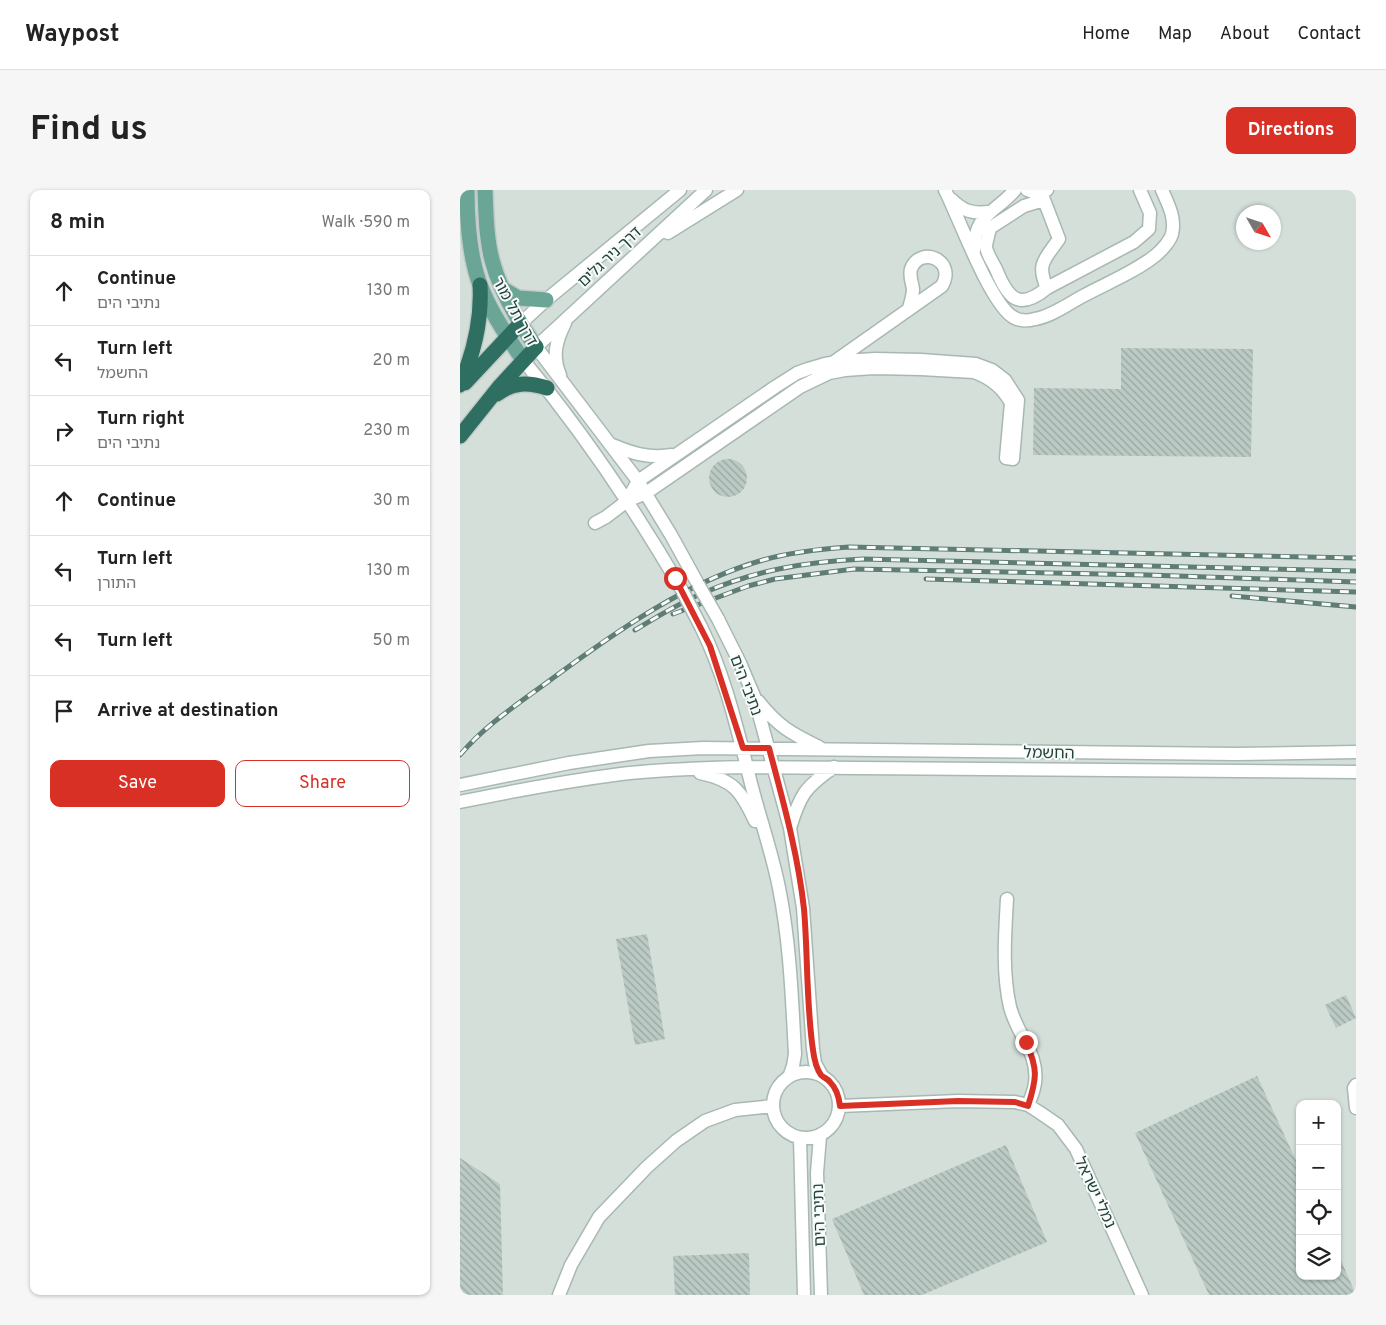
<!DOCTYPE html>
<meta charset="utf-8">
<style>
body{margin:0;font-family:Overpass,"Noto Sans Hebrew",sans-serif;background:#f6f6f6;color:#222}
.controls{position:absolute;right:15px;bottom:15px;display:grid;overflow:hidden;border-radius:10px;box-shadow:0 1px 4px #0004}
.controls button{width:45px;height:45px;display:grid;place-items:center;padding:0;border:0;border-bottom:1px solid #e0e0e0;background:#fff;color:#222;font:25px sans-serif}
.compass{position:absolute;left:776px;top:15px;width:45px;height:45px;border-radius:50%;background:#fff;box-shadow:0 1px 4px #0004;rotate:129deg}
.stop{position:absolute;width:15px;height:15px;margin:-11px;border:4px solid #d93025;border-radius:50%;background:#fff}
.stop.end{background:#d93025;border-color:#fff;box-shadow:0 1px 5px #0008}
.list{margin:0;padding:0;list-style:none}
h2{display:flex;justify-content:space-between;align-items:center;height:65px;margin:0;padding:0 20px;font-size:21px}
h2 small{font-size:16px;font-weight:400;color:#767676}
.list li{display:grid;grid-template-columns:32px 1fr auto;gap:15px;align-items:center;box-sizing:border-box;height:70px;padding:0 20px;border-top:1px solid #e0e0e0}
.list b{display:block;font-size:19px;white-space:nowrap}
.list p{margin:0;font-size:16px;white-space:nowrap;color:#767676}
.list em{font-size:16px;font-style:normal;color:#767676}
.actions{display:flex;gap:10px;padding:15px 20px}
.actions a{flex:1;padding:11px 0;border:1px solid #d93025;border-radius:10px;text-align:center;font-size:18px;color:#d93025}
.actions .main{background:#d93025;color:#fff}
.icon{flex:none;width:28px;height:28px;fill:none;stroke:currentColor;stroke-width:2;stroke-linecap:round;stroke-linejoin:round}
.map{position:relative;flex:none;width:896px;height:1105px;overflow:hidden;border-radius:10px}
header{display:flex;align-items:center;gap:30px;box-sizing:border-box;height:70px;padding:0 25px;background:#fff;border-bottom:1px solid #e0e0e0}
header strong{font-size:24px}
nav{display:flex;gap:28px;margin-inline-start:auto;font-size:18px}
.intro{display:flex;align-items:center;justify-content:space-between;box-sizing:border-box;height:120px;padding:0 30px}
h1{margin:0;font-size:35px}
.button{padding:12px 22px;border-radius:10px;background:#d93025;color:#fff;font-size:18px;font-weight:700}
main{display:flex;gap:30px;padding:0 30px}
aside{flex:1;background:#fff;border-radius:10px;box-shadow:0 1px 4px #0004}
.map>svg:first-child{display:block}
.built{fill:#d4dfda;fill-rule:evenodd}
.building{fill:url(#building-back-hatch)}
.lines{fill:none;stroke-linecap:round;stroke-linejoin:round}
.minor-casing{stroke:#a8b8b2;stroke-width:15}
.major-casing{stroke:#c2cac8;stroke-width:18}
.highway-casing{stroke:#c2cac8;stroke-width:18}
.minor{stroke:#fff;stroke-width:12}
.major{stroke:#6aa596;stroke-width:15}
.highway{stroke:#2f6f62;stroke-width:15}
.rail-casing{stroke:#5f7d75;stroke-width:5}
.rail{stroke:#f7fbf9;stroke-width:3;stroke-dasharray:9;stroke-linecap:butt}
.minor-bridge-casing{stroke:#a8b8b2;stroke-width:15;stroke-linecap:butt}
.minor-bridge{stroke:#fff;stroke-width:12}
.route{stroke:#d93025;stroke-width:6}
.labels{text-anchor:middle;stroke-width:4;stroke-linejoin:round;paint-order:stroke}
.street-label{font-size:16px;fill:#24423a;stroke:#f7fbf9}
</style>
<header>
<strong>Waypost</strong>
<nav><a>Home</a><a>Map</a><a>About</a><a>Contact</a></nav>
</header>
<div class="intro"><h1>Find us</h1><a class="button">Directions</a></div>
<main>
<aside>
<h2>8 min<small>Walk · 590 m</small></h2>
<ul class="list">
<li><svg class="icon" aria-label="ahead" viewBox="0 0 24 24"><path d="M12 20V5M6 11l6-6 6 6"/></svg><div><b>Continue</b><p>נתיבי הים</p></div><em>130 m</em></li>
<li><svg class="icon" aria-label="left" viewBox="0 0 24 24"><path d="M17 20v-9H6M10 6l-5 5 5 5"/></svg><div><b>Turn left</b><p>החשמל</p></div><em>20 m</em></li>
<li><svg class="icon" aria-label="right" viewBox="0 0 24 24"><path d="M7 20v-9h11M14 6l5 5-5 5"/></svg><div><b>Turn right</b><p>נתיבי הים</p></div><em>230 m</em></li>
<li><svg class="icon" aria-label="ahead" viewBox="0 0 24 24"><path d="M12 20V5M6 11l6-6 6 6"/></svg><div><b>Continue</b></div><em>30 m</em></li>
<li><svg class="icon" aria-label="left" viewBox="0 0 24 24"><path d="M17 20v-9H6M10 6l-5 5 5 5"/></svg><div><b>Turn left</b><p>התורן</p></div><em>130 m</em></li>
<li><svg class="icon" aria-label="left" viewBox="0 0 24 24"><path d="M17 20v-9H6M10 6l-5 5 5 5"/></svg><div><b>Turn left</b></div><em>50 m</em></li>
<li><svg class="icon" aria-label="arrive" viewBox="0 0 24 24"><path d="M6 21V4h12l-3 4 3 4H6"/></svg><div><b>Arrive at destination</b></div></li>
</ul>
<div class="actions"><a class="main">Save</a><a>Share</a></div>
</aside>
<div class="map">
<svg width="896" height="1105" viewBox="0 0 896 1105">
<defs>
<pattern id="building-back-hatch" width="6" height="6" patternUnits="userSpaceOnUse" patternTransform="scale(1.25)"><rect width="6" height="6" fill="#bbcac4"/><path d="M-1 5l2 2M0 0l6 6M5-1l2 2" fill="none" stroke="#98a6a0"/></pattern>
</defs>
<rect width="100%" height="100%" fill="#e6efeb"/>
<!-- built -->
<path class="built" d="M 0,0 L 896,0 L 896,1105 L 0,1105 ZM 784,22 L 814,22 L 814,52 L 784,52 ZM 840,914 L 877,914 L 877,1086 L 840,1086 Z"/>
<!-- building -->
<path class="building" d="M 661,158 L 793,159 L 791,267 L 573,265 L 574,198 L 661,199 Z
M249 288a19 19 0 1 1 38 0a19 19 0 1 1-38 0Z
M 187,744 L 205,849 L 175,855 L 156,749 Z
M 886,805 L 896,828 L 876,838 L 865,815 Z
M 797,886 L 840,979 L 840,1086 L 877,1086 L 877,1061 L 896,1105 L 749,1105 L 675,943 Z
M 546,955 L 587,1052 L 462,1105 L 404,1105 L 372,1029 Z
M 0,968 L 40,994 L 43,1105 L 0,1105 Z
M 289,1063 L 290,1105 L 215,1105 L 213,1066 Z"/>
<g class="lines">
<defs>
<path id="minor" d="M 485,0 C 499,28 530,113 553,127 C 559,131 568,131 575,129 C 592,126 608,114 623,106 C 647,93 675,82 696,65 C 702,60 710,51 712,44 C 716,28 708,14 702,0
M 567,0 L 575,3 L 587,0
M 581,2 L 599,49 C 585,69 576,74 587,98 C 559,121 548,109 536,79 C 533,73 527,64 526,57 C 526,52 529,44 530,38 L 564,16 L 584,10
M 491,9 C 503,21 512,24 529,22
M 208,43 L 277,0
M 514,61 C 514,24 534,24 555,0
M 587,98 L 674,52 L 689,39 L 690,23 L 680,0
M 60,134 L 86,110 L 220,0
M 63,170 C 123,242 176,321 223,402
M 374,172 L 482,96 C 497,70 460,55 451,79 C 449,86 452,92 453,99 C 453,105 451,111 449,118
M 100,185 C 92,166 96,151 105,133
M 150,254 C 171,263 189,269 212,265
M 135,333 L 146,327 L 167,311 L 186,303 L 340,197 L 369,183 L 385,180 L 414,178 L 461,179 L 514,182 C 531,188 543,198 551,213 L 546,268 L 553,269 L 558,210 L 545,190 L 532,180 L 516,174 L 461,170 L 415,169 L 383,171 L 365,174 L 348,179 L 337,183 L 315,197 L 178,291 L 167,311
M 238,394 L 211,345 L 178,291 L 76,157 L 246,0
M 258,429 L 280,473 L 294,506 L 330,638 L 343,718 L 353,859 L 355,873 L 362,886
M 241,437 C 263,481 275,530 287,577 C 296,618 311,657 319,698 C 330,752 332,809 335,864 L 333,876 L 329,887
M 298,511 C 318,536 330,543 359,557
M 240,583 C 274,590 281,601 295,631
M 0,595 L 109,573 L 189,561 L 243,558 L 775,564 L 896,562
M 0,612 C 53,601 107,591 161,584 C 203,579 245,578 286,577 L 896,582
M 330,638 C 340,605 345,597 374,577
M 547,709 C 545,744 542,782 550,817 C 557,845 579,863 575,893 C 574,901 571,908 568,915
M313 915a33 33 0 1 1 66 0a33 33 0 1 1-66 0Z
M 896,895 L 894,898 L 896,918
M 380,916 L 498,911 L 555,912 L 568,915 L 579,922 L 598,935 L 616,959 L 682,1105
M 360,946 L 357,983 L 361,1105
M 340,948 L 344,1105
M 99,1105 L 111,1075 L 139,1027 L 187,977 L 216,951 L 245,931 L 275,920 L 313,916"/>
<path id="major" d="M 7,0 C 7,31 9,63 19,92 C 29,120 47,146 63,170
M 25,0 C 26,23 26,47 32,70 C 40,101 58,131 76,157
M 43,99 L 58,108 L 86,110"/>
<path id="highway" d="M 5,193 L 60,134
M 0,195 C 14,163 22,130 20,95
M 37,204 C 53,192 68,192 87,198
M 0,246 L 40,196 L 76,157"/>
</defs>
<!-- minor casing -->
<use href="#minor" class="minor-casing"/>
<!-- major casing -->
<use href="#major" class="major-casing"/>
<!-- highway casing -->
<use href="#highway" class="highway-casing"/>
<!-- minor -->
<use href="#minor" class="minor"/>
<!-- major -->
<use href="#major" class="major"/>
<!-- highway -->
<use href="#highway" class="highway"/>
<defs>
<path id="rail" d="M 466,389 L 896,402
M 772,406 L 896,417
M 213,424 L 288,396 L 315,389 L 394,379 L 688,385 L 896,392
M 175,440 C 197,427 219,413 243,403 C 296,380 345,372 403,369 L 896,381
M 0,565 C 26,534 61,512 93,488 C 157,441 226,392 303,370 C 331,362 361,359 389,357 L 896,368"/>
</defs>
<!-- rail casing -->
<use href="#rail" class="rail-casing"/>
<!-- rail -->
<use href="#rail" class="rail"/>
<defs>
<path id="minor-bridge" d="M 238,394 L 258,429
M 223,402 L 241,437"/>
</defs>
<!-- minor-bridge casing -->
<use href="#minor-bridge" class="minor-bridge-casing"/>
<!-- minor-bridge -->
<use href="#minor-bridge" class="minor-bridge"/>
</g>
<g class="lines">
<!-- route -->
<path class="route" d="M 215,388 L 250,456 L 283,558 L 309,558 C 323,611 338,664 344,719 C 348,765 346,813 353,860 C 354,868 356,878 361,885 C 364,888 368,889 370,892 C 377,899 379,907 380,916 L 498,911 L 555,912 L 568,916 C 577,888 578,879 566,852"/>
</g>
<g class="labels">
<!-- street labels -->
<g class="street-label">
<text transform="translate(149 66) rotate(-43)" y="6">דרך ניר גלים</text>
<text transform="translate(56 121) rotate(61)" y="6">דרך תל מור</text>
<text transform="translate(287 495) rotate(69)" y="6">נתיבי הים</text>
<text transform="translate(589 562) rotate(1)" y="6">החשמל</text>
<text transform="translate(636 1002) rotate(65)" y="6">נמלי ישראל</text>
<text transform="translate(358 1025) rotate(-92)" y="6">נתיבי הים</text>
</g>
</g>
</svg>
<div class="controls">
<button>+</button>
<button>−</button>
<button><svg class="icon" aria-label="locate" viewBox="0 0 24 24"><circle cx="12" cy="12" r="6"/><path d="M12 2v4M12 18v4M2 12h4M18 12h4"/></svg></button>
<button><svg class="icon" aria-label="layers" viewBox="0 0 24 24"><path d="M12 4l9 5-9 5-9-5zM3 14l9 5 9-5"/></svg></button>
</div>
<svg class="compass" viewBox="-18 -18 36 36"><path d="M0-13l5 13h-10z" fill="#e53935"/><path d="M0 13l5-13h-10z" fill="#767676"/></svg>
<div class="stop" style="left:215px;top:388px"></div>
<div class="stop end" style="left:566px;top:852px"></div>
</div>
</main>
